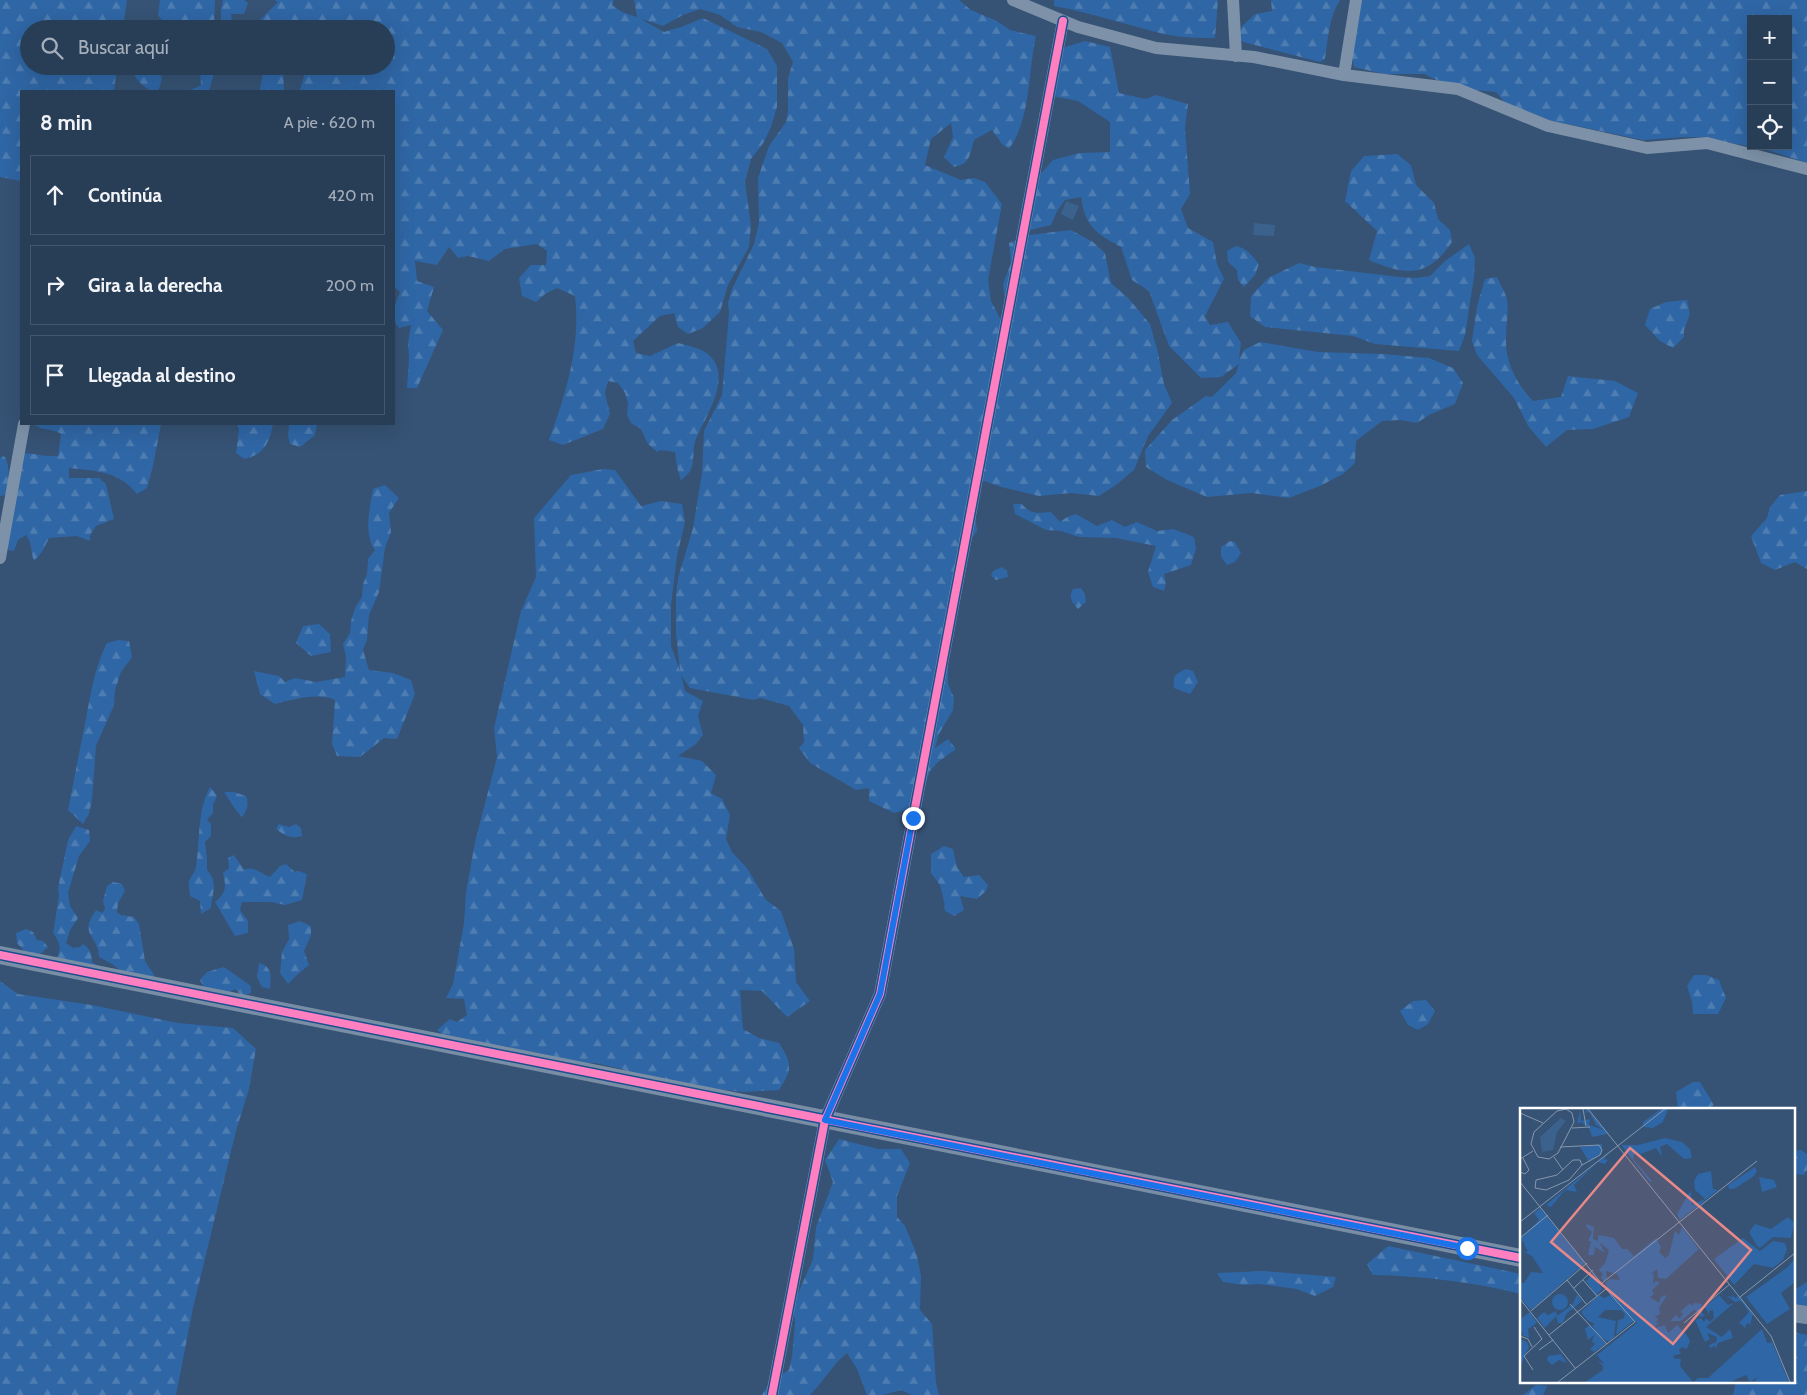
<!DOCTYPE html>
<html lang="es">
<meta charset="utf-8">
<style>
body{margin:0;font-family:Cabin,sans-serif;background:#30455d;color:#f1f3f6}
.controls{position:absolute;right:15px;top:15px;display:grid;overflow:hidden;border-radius:0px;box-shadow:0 5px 20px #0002}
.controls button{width:45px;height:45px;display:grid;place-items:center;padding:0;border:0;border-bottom:1px solid #44576d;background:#283e57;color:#f1f3f6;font:25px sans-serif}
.stop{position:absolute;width:15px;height:15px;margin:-11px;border:4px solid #1a73e8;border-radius:50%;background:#fff}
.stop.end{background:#1a73e8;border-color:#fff;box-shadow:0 1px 5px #0008}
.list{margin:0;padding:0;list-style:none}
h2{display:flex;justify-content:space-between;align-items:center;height:65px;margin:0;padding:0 20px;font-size:21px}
h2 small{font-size:16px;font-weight:400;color:#a5aeba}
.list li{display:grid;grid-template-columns:32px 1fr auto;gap:15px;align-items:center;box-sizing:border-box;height:80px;margin:0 10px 10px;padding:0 10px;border:1px solid #44576d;border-radius:0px}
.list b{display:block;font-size:19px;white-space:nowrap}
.list em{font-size:16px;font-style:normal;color:#a5aeba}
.icon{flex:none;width:28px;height:28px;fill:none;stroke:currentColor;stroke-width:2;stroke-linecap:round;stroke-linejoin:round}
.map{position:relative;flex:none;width:1807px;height:1395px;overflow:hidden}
.search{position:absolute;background:#283e57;box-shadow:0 5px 20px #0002;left:20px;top:20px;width:375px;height:55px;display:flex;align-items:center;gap:12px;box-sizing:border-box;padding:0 18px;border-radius:28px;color:#a5aeba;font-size:19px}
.panel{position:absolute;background:#283e57;box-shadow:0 5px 20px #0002;left:20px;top:90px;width:375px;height:335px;border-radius:0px}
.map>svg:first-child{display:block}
.forest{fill:url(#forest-firs);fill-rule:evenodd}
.water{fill:#3b618d}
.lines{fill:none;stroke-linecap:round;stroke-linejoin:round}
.street{stroke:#7d92a8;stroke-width:12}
.secondary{stroke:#798da4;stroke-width:18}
.cycleway-casing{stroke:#1b4f8f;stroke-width:11}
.cycleway{stroke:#ff80c0;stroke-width:8}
.route{stroke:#1a73e8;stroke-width:6}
.inset-road{fill:none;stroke:#8697ac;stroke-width:1}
.view{fill:#e88989;fill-opacity:0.15;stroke:#e88989;stroke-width:2.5}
.inset-edge{fill:none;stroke:#fff;stroke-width:2.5}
</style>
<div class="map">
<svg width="1807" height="1395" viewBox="0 0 1807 1395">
<defs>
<pattern id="forest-firs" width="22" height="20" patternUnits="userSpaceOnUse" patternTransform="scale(1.25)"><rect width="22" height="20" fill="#2f66a5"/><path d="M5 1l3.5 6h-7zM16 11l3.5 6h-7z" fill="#4e7db2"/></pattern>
</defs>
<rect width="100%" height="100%" fill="#365274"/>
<!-- forest -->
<path class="forest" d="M 0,0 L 127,0 L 123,29 L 29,29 L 29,66 L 117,66 L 114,91 L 21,91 L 21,181 L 0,177 Z
M 160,0 L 215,0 L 214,29 L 186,29 L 184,24 L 166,25 L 158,15 Z
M 223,0 L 244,0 L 248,3 L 244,14 L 231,14 L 232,21 L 236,29 L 221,29 L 221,9 Z
M 274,0 L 614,0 L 612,5 L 622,12 L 637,17 L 634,0 L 959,0 L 971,10 L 997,21 L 1010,30 L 1036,36 C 1028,71 1031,119 1009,149 L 1002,144 L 992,130 L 974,140 C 970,155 970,164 954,167 L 944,157 L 953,137 L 951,123 L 931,139 L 925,165 L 961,180 L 974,178 L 985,182 L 1002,204 L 988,280 L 991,301 L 1001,320 L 1006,310 L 1003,284 L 1011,263 L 1009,243 L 1028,235 L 1071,230 L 1093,242 L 1105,253 L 1111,283 L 1129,299 L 1150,324 L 1158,353 L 1164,384 L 1172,403 L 1148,436 L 1134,470 L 1116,485 L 1099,496 L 1071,493 L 1039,496 L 1001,487 L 981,480 L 974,502 L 977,531 L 969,542 L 948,642 L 948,684 L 954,698 L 953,710 L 939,734 L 935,748 L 948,739 L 956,749 L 938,762 L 930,771 L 917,807 L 894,813 L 869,801 L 869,788 L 856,790 L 810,763 L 799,748 L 804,742 L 803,725 L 789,706 L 760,698 L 754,700 L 690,688 L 681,675 L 685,691 L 703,701 L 698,716 L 703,735 L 696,744 L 678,756 L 702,761 L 716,775 L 711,793 L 722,799 L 730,815 L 726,839 L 732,852 L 747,868 L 766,900 L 781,911 L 794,949 L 796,982 L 810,1001 L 787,1017 L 762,991 L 740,990 L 743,1029 L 759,1038 L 779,1043 C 792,1064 793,1069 779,1090 L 743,1092 L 700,1087 L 640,1076 L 622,1069 L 595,1063 L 573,1063 L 526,1057 L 509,1047 L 448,1039 L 437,1030 L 450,1019 L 457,1022 L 467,1015 L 464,999 L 446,998 L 453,984 L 464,923 L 466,892 L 475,842 L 497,757 L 494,728 L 521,611 L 536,577 L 534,518 L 571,475 L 603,469 L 615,470 L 641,506 L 661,501 L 682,504 L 685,522 L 677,556 L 671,605 L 671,646 L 680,671 L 676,633 L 676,595 L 678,578 L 693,528 L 702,473 L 704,431 L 722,395 L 729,313 L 728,303 L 732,289 L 754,244 L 759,222 L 758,178 L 769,146 L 786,122 L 788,111 L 788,78 L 793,62 L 782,43 L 761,32 L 737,27 L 720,15 L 700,9 L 683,15 L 663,26 L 641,19 L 664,32 L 681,27 L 703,18 L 767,49 L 777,66 L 777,107 L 771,127 L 764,142 L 751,159 L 745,182 L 751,226 L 749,247 L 728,285 L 720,312 L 703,328 L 688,334 L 678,327 L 674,313 L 660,316 L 633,341 L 636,353 L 650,356 L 678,343 C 688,346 703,348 710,356 C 733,379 704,418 695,442 C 692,450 695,461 691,469 C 690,473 684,477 681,481 L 677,467 L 675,452 L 660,450 L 657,452 L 648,444 L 641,429 L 631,423 L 627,415 L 628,403 L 625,393 L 618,383 L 608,381 L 605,393 L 610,414 L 603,429 L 563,445 L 549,440 C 566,394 581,345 575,296 L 557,288 L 545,294 L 536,302 L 522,296 L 519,278 L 531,265 L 546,265 L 547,251 L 537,244 L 505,249 L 489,261 L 468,256 L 458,258 L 449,247 L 437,265 L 415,261 L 417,281 L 434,287 L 427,311 L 443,330 L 417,388 L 407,388 L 409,359 L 408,343 L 411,325 L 399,328 C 389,316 395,305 400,292 L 394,286 L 394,91 L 300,90 L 304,76 L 301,66 L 386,66 L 386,29 L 258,29 L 257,23 L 278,2 Z
M 1054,0 L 1218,0 L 1215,38 C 1198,38 1181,38 1164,34 C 1127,25 1091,13 1054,6 Z
M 1271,0 L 1340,0 C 1329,18 1328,38 1325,59 L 1320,62 L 1236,40 L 1242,26 L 1255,14 L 1272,11 Z
M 1360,0 L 1807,0 L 1807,163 L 1768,150 L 1716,140 L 1707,137 L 1684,137 L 1643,140 L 1548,120 L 1507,105 L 1496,92 L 1475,90 L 1441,82 L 1424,74 L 1384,74 L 1354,67 L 1351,49 ZM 1751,19 L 1788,19 L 1788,146 L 1751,146 Z
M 1085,41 L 1110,47 L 1119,93 L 1146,99 L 1156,95 L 1188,104 L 1185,128 L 1190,194 L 1181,209 L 1188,228 L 1213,242 L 1217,264 L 1224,279 L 1205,316 L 1210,325 L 1228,322 L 1241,343 L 1239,360 L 1244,350 L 1260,342 L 1318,352 L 1384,354 L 1429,358 L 1453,368 L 1463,383 L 1455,404 L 1429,415 L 1417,423 L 1401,420 L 1382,421 L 1356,441 L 1355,463 L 1343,474 L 1320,486 L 1289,498 L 1251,493 L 1207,497 L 1167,480 L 1146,467 L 1145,450 L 1172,420 L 1206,396 L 1212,397 L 1236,373 L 1239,364 L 1221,377 L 1201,378 L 1169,346 L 1149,291 L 1132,280 L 1121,247 C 1096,234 1085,226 1081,197 L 1065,200 L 1057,211 L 1051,225 L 1026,231 L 1035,180 L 1053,160 L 1080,153 L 1110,152 L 1110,122 L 1078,101 L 1052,96 L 1059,49 Z
M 130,66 L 157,66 L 162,78 L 159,89 L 153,91 C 141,87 135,78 130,66 Z
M 201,66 L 216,66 L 209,91 L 189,91 L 201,85 L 200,71 Z
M 263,66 L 283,66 L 284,91 L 260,91 C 260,82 264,75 263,66 Z
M 1397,154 L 1411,165 L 1416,185 L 1434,203 L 1438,219 L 1450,230 L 1452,242 C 1428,278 1406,276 1369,260 L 1377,231 L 1345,201 L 1351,171 L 1364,156 Z
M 1469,244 L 1475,258 L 1474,277 L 1465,335 L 1459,351 L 1375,344 L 1353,336 L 1265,327 L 1250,316 L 1251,296 L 1268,278 L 1299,263 L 1315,267 L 1400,277 L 1416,278 L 1430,276 L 1445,261 Z
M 1236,246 C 1247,248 1252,256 1259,264 L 1255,275 L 1244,287 L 1238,280 L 1237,270 L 1228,262 L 1227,251 Z
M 1497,277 C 1500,284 1505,292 1507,299 C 1509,312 1506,325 1506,338 C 1505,363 1517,384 1533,401 L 1561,397 L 1568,376 L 1615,381 L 1638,393 L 1629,417 L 1593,429 L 1567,430 L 1546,447 L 1528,426 L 1514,398 L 1477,355 L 1472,341 L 1477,306 L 1485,279 Z
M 1687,300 L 1690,314 L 1684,330 L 1684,337 L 1673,348 L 1660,341 L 1645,325 L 1650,309 L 1666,302 Z
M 34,424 L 161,424 L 153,466 L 147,488 L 137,494 C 119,471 96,471 69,468 L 69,478 L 99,478 L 106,484 L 114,519 L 96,526 L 90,535 L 90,541 L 77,536 L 49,538 L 42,552 L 34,561 C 30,550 33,545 26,535 L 18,540 L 14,551 L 8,550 L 6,526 L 21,453 C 34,453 45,457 58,456 L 61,434 C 50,427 43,432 34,424 Z
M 237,424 L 273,424 C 270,442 263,456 244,459 L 236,453 L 239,430 Z
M 288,424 L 317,424 L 315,435 L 300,447 L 290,444 L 288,435 L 289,425 Z
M 2,456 L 5,457 C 11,469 8,482 7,495 L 0,496 L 0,458 Z
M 385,485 L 399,498 L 389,513 L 391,532 L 385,548 L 379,592 L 369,615 L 367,640 L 363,650 L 369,670 L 393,673 L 411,680 L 415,694 L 397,739 L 384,738 L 360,757 L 337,756 L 332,744 L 335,700 C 316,692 294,700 275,704 L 260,694 L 254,671 L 279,676 L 285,682 L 295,678 L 316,682 L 345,677 L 346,657 L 343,644 L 350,633 L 351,621 L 355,608 L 362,597 L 363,584 L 367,574 L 368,559 L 375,550 C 363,535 370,506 373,489 Z
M 1807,491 L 1807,569 L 1795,562 L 1775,570 L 1761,563 L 1751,536 L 1767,518 L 1770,507 L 1780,495 Z
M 1013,504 L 1022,504 C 1031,515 1037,513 1051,512 L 1060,522 L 1067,517 L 1076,514 L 1097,526 L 1112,520 L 1125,527 L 1137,522 L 1157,531 L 1173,529 L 1194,537 L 1196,549 L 1191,565 L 1164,574 L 1166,583 L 1164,591 L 1153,587 L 1148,572 L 1156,546 L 1116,538 L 1079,537 L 1061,531 L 1046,530 L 1015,514 Z
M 1230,541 L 1235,542 L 1241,553 L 1235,562 L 1227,565 L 1221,557 L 1221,547 Z
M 1002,567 L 1007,571 L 1008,577 L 996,580 L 991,576 L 993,571 Z
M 1081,588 L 1085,594 L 1086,602 L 1078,609 C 1072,602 1068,598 1073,589 Z
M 319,624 L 330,634 L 331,652 L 311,656 L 296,643 L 303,626 Z
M 118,640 L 129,641 L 132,657 L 121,672 L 115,690 L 114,705 L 96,746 L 92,800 L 89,814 L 83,824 L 68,810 C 74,779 80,749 86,718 C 91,693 95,666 107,643 Z
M 1186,669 L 1193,671 L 1198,682 L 1190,694 L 1174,688 C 1173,675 1174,675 1186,669 Z
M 210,787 L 217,796 L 213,805 L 213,813 L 207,820 L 211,824 L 211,836 L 205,842 L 207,859 L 207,870 C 219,883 212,892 211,908 L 201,914 L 200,901 L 190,896 C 190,892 188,885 189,881 C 191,876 195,872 196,867 C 200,840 197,812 210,787 Z
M 224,792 L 234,792 L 246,796 C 249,804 248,809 242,817 L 235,809 Z
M 279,824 L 289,827 L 296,824 L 301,828 L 302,836 C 291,839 285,836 276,829 Z
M 76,826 L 89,830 L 90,841 L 79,856 L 68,893 L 70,906 L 78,918 L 70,930 L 66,943 L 73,948 L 80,947 L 83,944 C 90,948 92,955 92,962 L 103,969 L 56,959 C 62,949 60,942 53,933 L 59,896 L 58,888 L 68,840 Z
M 944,846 L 953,849 L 957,867 L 964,877 L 979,875 L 988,885 L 986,891 L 977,899 L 960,896 L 964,910 L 954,916 L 945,911 L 944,901 L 940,885 L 931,873 L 931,854 Z
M 234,855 L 244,870 C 254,865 261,874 270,877 L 280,866 L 286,864 L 295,872 L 298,871 L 307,874 L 302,900 L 285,905 L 271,902 L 242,902 L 240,910 L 248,921 L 248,933 L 235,936 L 215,902 C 227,892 226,887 223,873 L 229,868 L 228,858 Z
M 113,882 L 122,884 L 125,891 L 118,903 L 117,912 L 121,915 L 134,917 L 139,924 L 145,961 L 156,978 L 149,990 L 132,991 L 130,978 L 112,964 L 99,957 C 98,934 78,936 96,910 L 102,913 L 105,909 L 103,901 L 107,886 Z
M 300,921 L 311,926 L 311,935 L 304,951 L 309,965 L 298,974 L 288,984 L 280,973 L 282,952 L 289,939 L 288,925 Z
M 26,929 L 33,932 L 37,940 L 43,941 L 48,947 L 38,956 L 34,957 L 28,951 L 24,951 L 17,943 L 16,933 Z
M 259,963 C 273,967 271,977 270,989 L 262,987 L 257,977 Z
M 224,967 L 251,986 L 251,993 L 242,996 L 235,989 L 228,993 L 204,988 L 200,980 L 207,972 Z
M 1694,975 L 1706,975 L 1719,980 L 1726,998 L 1718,1014 L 1693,1014 L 1692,1002 L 1687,986 Z
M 0,981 L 18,994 L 92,1005 L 178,1023 L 233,1028 L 256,1049 L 249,1089 L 236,1131 L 193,1308 L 176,1395 L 0,1395 Z
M 1426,1000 L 1435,1011 L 1428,1024 L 1418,1030 L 1408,1025 L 1400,1011 L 1413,1001 Z
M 1693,1082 L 1700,1082 L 1714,1105 L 1707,1109 L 1678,1109 L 1676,1092 Z
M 839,1139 L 878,1149 L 901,1149 L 910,1163 L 897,1196 L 897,1217 L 905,1226 L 917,1255 L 921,1276 L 920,1310 L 932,1324 L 936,1383 L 939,1395 L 912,1395 L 901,1390 L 883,1395 L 867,1395 L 857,1369 L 847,1353 C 832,1365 823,1382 810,1395 L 762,1395 L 770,1381 L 789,1370 L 792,1356 L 795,1323 L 793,1305 L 813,1259 L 816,1227 L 833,1182 L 825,1160 Z
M 1801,1150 L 1807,1154 L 1807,1170 L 1804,1175 L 1793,1174 L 1793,1151 Z
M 1388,1246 L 1521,1274 L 1521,1294 C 1473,1282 1423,1276 1373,1275 L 1367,1264 Z
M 1264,1271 L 1336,1277 L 1333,1287 L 1315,1296 L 1297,1289 L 1259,1284 L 1244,1285 L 1223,1282 L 1217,1273 Z
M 1807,1282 L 1807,1310 L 1793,1308 L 1793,1291 Z
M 1793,1332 L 1807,1335 L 1807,1395 L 1733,1395 L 1736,1381 L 1793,1381 Z
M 1536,1385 L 1547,1386 L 1543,1395 L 1523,1395 Z"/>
<!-- water -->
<path class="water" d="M 1066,201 L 1079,206 L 1073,220 L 1061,214 Z
M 1254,223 L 1275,225 L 1274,236 L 1253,235 Z"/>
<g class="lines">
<!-- street -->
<path class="street" d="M 1013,0 L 1078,27 L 1156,48 L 1254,57 L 1344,75 L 1458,89 L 1548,126 L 1647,148 L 1707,143 L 1807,169
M 1233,0 L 1236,56
M 1344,75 L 1356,0
M 0,558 L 24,424
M 772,1395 L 825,1120 L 880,994 L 1063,21"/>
<!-- secondary -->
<path class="secondary" d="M 0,955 L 1521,1258
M 1793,1313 L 1807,1315"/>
<defs>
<path id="cycleway" d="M 0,955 L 1521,1258
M 772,1395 L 825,1120 L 880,994 L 1063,21"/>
</defs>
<!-- cycleway casing -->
<use href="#cycleway" class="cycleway-casing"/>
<!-- cycleway -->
<use href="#cycleway" class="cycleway"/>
</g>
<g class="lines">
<!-- route -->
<path class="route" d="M 913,818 L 880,994 L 825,1120 L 1467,1248"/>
</g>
<!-- overview -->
<g transform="translate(1520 1108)">
<rect width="275" height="275" fill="#365274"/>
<path d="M 67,1 L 88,25 L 87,26 L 72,29 L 69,20 L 61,14 L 57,16 L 60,2 L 61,13 L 70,11 L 69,17 L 84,22 L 76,17 L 69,4 L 65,5 ZM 141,1 L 148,1 L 143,14 L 133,20 L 123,19 L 123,14 ZM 145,30 L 162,34 L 170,41 L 172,50 L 164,51 L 147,36 L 140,39 L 142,49 L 136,40 L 121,46 L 115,44 L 113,51 L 132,73 L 130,74 L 101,37 L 118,37 ZM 82,36 L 82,45 L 69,54 L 60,39 ZM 90,44 L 84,51 L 88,52 L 85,56 L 78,54 L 54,77 L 57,84 L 45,82 L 31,99 L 26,97 ZM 235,59 L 237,63 L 234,68 L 214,81 L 209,81 L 208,77 ZM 191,63 L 193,81 L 198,82 L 160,112 L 157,106 L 169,85 L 171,84 L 172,97 L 185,91 L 175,82 L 174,73 L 178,66 ZM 239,69 L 254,72 L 257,79 L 242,84 ZM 20,100 L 65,155 L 31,185 L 29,182 L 31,186 L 11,202 L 0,190 L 0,175 L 4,175 L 11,164 L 23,165 L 12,148 L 2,143 L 8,144 L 5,138 L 2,140 L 5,137 L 1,130 L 19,112 L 14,105 ZM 268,109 L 274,115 L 271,130 L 253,129 L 240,140 L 237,138 L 229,124 L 235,116 L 251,121 ZM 67,116 L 74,119 L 73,131 L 78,133 L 78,127 L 94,130 L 102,141 L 107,141 L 114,148 L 136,130 L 141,139 L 139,144 L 145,150 L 149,147 L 155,123 L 159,127 L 162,119 L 179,141 L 146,171 L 138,170 L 137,161 L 130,167 L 134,165 L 133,176 L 136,173 L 140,175 L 132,182 L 134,186 L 130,189 L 139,195 L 141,189 L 147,187 L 139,200 L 140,206 L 134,209 L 138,210 L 136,216 L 141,213 L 134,220 L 145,217 L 148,225 L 157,217 L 166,226 L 170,233 L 167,241 L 162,239 L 159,242 L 161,246 L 155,247 L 153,250 L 161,251 L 160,258 L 173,274 L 65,274 L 83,262 L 83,258 L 77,253 L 84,256 L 77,247 L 117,215 L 114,213 L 96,227 L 98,212 L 103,211 L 105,206 L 101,202 L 85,202 L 78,209 L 96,213 L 94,229 L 89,234 L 79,228 L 86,236 L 74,244 L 70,241 L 75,236 L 72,234 L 74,227 L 68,232 L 65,221 L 69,217 L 76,223 L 72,217 L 75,216 L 67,212 L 61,204 L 79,187 L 84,190 L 90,187 L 85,175 L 90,171 L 100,172 L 97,166 L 86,163 L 87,170 L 84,173 L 81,170 L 83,166 L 79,162 L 85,155 L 89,142 L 79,134 L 85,145 L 75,139 L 74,147 L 68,147 L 71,133 L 68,133 L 72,124 L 66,119 ZM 223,130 L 240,143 L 253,133 L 265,135 L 267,141 L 263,152 L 253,160 L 234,156 L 214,177 L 194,151 ZM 275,150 L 275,174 L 261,185 L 270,201 L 247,216 L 226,189 L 268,159 ZM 73,165 L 82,181 L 76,187 L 66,173 ZM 57,186 L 62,193 L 46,206 L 43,215 L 38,215 L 36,208 L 25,220 L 17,210 L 24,204 L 28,207 L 36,203 L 37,208 L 53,196 ZM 212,186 L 216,191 L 218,187 L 233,206 L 230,217 L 227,215 L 225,220 L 219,215 L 229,204 L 221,193 L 215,194 L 207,188 L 213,189 ZM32 194a8 8 0 1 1 16 0a8 8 0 1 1-16 0ZM 199,187 L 208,197 L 214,195 L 186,219 L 202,229 L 210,221 L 213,230 L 198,235 L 195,242 L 195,238 L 190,240 L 189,237 L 196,234 L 197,229 L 187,225 L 190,231 L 185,234 L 175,212 L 181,210 L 184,214 L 186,210 L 190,214 L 194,210 L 193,202 L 189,203 L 189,207 L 185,199 ZM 170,195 L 172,198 L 174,195 L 182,196 L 180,202 L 185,208 L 179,209 L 180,205 L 174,202 L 161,213 L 150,213 L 156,207 L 160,211 L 163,205 L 160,204 ZM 10,204 L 17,215 L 8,221 L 9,230 L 2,227 L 4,224 L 0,225 L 0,211 ZM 242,221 L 247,235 L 252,234 L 269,274 L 234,274 L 238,269 L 230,274 L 226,267 L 210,274 L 174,274 L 178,270 L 188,270 ZM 0,231 L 7,234 L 9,239 L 0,259 ZM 41,246 L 47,255 L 39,252 L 32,257 L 27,252 L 28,248 Z" fill="#2f66a5"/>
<path d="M 41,10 L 46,13 L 37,24 L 33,42 L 22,44 L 20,29 Z" fill="#3b618d"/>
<path class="inset-road" d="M 46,1 L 52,5 L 54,14 L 38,45 L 29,51 L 18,49 L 11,36 L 14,24 L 37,3 ZM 63,1 L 66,18M 68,1 L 251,228 L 270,274M 0,5 L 23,15M 52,20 L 70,19M 40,39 L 79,37 L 82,42 L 80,47 L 62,57M 34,49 L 43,62M 0,51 L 13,43M 53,52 L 60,52 L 62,57 L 49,72 L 26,82 L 15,80 L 16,72 L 37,67 ZM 0,64 L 5,66 L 9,62 L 3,50M 0,74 L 86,181 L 29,227M 0,114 L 145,1M 0,130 L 28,107M 47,172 L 67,197M 63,172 L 77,188M 82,175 L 237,53M 54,180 L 73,162M 220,189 L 275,145M 0,191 L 55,260M 50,196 L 87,236M 11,203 L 67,155M 164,215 L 210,176M 0,228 L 8,231 L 12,239M 19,242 L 33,232M 13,262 L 4,248 L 22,231 L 14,219M 38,274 L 115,214 L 86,181"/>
<path class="view" d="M 110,40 L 231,142 L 153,236 L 31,134 Z"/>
<rect width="275" height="275" class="inset-edge"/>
</g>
</svg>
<div class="controls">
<button>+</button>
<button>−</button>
<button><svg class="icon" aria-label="locate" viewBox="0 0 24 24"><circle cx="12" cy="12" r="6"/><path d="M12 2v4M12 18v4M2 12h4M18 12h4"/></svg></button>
</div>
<div class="stop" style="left:1467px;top:1248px"></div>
<div class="stop end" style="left:913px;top:818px"></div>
<div class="search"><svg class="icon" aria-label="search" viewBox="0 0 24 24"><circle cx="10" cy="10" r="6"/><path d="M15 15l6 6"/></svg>Buscar aquí</div>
<section class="panel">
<h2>8 min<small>A pie · 620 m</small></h2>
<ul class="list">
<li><svg class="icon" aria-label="ahead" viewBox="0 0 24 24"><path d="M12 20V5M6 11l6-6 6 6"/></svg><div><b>Continúa</b></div><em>420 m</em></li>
<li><svg class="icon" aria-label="right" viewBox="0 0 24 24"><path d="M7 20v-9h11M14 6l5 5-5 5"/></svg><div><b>Gira a la derecha</b></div><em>200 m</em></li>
<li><svg class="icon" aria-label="arrive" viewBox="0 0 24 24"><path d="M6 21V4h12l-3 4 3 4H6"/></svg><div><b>Llegada al destino</b></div></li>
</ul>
</section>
</div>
